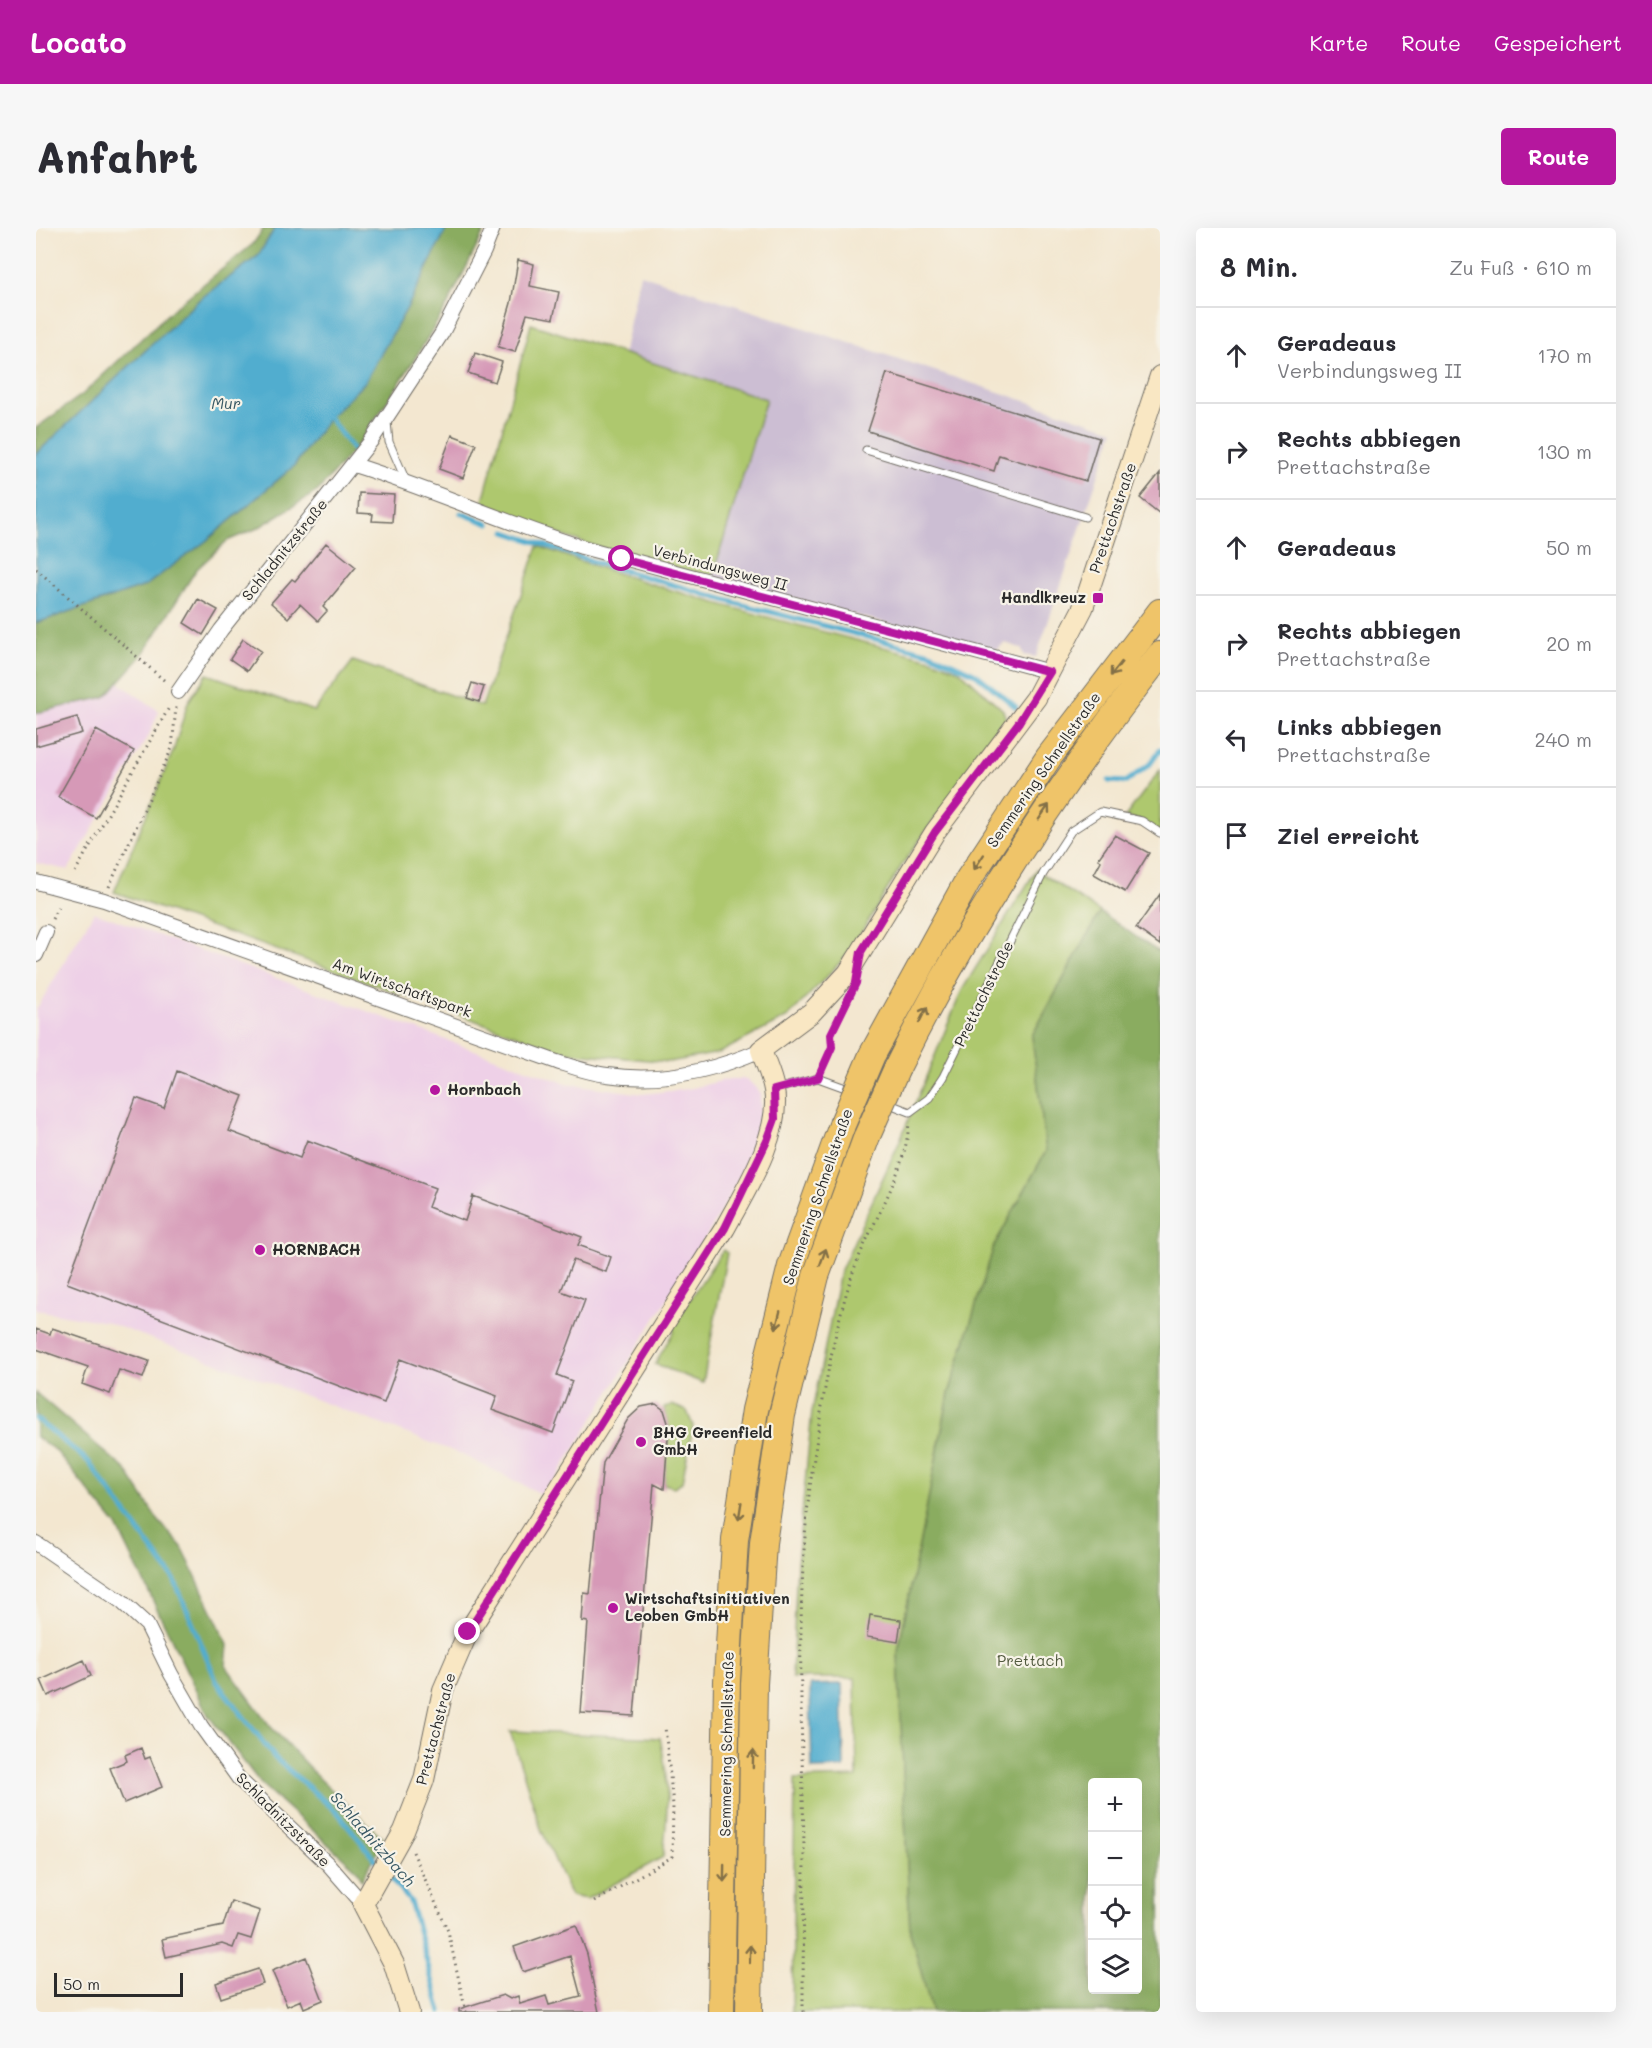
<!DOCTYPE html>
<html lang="de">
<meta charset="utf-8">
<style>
body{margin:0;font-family:Mali,sans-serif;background:#f7f7f7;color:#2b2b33}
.controls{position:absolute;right:18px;bottom:18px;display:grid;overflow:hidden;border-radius:6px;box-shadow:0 6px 24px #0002}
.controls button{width:54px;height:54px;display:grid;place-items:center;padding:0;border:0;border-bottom:2px solid #e1e1e2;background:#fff;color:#2b2b33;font:30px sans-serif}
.scale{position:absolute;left:18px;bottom:15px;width:129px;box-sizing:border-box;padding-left:6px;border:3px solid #2b2b2b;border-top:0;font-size:16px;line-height:21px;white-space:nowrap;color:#2b2b2b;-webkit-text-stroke:4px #f7f3e8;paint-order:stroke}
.stop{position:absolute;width:18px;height:18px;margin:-14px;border:4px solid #b5179e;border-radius:50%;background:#fff}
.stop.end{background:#b5179e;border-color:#fff;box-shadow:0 2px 6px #0008}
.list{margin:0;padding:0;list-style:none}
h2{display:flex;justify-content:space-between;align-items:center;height:78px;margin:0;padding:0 24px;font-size:26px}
h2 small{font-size:20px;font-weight:400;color:#7c7c81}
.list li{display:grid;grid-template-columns:39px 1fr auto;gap:18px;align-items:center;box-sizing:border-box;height:96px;padding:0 24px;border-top:2px solid #e1e1e2}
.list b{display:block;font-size:22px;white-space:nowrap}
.list p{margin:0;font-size:20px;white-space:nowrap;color:#7c7c81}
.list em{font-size:20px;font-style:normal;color:#7c7c81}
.icon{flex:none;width:33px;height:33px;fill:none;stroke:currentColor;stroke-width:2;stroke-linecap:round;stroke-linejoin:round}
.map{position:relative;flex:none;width:1124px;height:1784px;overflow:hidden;border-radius:6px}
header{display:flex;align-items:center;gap:36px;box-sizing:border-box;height:84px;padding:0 30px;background:#b5179e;color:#fff}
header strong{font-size:28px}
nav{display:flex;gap:33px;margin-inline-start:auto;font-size:21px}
.intro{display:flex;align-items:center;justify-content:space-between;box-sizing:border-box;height:144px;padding:0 36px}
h1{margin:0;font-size:42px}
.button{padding:15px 27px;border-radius:6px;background:#b5179e;color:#fff;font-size:21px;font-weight:700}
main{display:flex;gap:36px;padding:0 36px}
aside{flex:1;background:#fff;border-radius:6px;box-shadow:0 6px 24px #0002}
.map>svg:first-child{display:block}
.built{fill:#eed0e7}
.industrial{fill:#ccbed3}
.green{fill:#aec86e;stroke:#6c7a4c;stroke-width:1.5}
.forest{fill:#8aac61;stroke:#5a6c46;stroke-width:1.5;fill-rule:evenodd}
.water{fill:#51adcf;stroke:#3e6c7d;stroke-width:1.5}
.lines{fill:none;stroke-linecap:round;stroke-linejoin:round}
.stream{stroke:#51adcf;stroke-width:5}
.building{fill:#d699b7}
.lane-casing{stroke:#716d65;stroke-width:9}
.street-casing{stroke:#716d65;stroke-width:16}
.secondary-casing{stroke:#716d65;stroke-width:22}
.highway-casing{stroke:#716d65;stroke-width:28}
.path{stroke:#716d65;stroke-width:3;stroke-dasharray:1.5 4.5;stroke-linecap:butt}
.lane{stroke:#fff;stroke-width:7}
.street{stroke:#fff;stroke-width:14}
.secondary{stroke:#f9e7c3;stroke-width:20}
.highway{stroke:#efc469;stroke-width:26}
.highway-bridge-casing{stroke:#716d65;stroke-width:28;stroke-linecap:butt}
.highway-bridge{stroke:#efc469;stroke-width:26}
.oneway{stroke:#837047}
.route{stroke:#b5179e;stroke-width:8}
.poi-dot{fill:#b5179e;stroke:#f7f3e8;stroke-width:2}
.labels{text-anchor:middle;stroke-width:4.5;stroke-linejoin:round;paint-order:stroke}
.street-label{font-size:15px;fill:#2b2b2b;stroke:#f7f3e8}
.poi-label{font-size:15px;font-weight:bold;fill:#2b2b2b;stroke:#f7f3e8;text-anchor:start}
.park-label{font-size:15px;fill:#525a3f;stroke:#f7f3e8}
.water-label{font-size:16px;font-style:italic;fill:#385864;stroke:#f7f3e8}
</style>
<header>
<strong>Locato</strong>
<nav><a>Karte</a><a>Route</a><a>Gespeichert</a></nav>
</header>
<div class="intro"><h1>Anfahrt</h1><a class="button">Route</a></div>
<main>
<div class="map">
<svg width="1124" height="1784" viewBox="0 0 1124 1784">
<rect width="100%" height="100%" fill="#f7f3e8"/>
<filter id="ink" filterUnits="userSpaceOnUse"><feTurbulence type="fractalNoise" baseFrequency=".0167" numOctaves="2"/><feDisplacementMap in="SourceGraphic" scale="12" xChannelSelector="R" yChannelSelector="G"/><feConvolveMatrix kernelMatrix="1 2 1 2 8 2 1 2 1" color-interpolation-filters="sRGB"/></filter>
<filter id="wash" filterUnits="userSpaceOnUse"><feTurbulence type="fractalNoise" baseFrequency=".008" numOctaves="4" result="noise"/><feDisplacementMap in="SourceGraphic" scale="24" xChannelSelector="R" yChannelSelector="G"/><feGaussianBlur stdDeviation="1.35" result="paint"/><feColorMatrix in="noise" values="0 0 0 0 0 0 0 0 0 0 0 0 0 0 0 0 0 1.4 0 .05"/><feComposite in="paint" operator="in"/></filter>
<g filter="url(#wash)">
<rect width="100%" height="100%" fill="#f3e7d0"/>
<!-- built -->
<path class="built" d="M 82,454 L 123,483 L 113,507 L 32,642 L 0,635 L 0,485 L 69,469 Z
M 58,684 L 529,855 L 607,866 L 652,861 L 693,851 L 711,851 L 724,864 L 724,895 L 710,937 L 673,1004 L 509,1268 L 425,1226 L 243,1158 L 70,1094 L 0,1082 L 0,782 Z"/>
<!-- industrial -->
<path class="industrial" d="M 604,46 L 1078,202 L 1000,429 L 988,427 L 985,420 L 969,415 L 958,423 L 676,350 L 730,171 L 587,127 Z"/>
<!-- green -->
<path class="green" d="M 495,96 L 730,171 L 676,350 C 599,331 519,309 446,276 Z
M 502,318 C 630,365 763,398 895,431 L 923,442 L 967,482 L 970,491 L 866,637 L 813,725 L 752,789 L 683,825 L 633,834 L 528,824 L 78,664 L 138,521 L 152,474 L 171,446 L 278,483 L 317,433 L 446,478 Z
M 1124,542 L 1124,605 L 1106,593 L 1089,589 Z
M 1000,642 L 1064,684 L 996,808 L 1010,923 L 958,1018 L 913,1166 L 862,1424 L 874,1703 L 896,1784 L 756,1784 L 759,1551 L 821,1549 L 819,1450 L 756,1450 L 761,1336 L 776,1184 L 804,1044 L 862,917 L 926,762 Z
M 687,1022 L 691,1025 L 667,1155 L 619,1136 L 638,1103 L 636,1098 Z
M 636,1177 L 651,1183 L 657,1198 L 646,1254 L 638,1259 L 628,1256 L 633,1198 L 628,1179 Z
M 474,1503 L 624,1510 C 634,1555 632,1583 627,1629 L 551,1671 L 535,1668 L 505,1601 Z"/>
<!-- forest -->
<path class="forest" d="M 228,0 L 239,0 L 222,28 L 164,71 L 0,226 L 0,200 L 47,166 L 138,80 L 217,16 Z
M 411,0 L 450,0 L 411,78 L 370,145 L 324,214 L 282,263 L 222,300 L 191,313 L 160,342 L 106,428 L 69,469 L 0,485 L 0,395 L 109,358 L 170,313 L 258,238 L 293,190 L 329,154 L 371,80 Z
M 1064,684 L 1124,725 L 1124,1784 L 896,1784 L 874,1703 L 862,1424 L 913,1166 L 958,1018 L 1010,923 L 996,808 ZM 1056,1554 L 1102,1554 L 1102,1762 L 1056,1762 Z
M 0,1165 L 90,1242 L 122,1292 L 146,1319 L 192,1417 L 190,1438 L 234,1498 L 284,1551 L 348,1611 L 326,1652 L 322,1643 L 225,1556 L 172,1487 L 81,1298 L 20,1223 L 0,1209 Z"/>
<!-- water -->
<path class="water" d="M 239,0 L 411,0 L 371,80 L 329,154 L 293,190 L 258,238 L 170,313 L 109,358 L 0,395 L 0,226 L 164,71 L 222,28 Z
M 806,1456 L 808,1540 L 776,1541 L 774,1457 Z"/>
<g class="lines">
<!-- stream -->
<path class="stream" d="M 289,184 L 318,223
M 425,285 L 453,296
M 470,304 L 559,334 L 703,376 L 894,425 L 940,446 L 980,479
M 1073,553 L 1090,554 L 1114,536 L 1124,522
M 0,1191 L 52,1233 L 138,1351 L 181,1454 L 239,1530 L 302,1585 L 343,1636
M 349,1643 L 374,1673 L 405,1784"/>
</g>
<g id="blocks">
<!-- building -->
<path class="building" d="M 482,32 L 498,36 L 494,58 L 523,64 L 517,91 L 491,86 L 479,124 L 462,119 L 475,75 Z
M 439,125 L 466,134 L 459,154 L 432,145 Z
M 851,145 L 1063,210 L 1050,253 L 963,227 L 958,243 L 832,203 Z
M 416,207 L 440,216 L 427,250 L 403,241 Z
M 1124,245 L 1124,286 L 1104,270 Z
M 323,265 L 358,267 L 356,294 L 336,293 L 337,286 L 322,285 Z
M 290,315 L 320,339 L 287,379 L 291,383 L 282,393 L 264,376 L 252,390 L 235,375 L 256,351 L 259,353 Z
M 162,371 L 182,382 L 167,407 L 148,395 Z
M 207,411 L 225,423 L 211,443 L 194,431 Z
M 436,455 L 448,459 L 443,474 L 431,470 Z
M 41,489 L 46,505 L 0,518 L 0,501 Z
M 60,502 L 98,523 L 60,590 L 22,569 Z
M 1079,607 L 1113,625 L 1089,664 L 1058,646 L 1065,633 L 1062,631 Z
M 1124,666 L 1124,717 L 1100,700 Z
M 141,843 L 207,868 L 193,903 L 264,930 L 271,912 L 399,960 L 392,979 L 429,993 L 437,968 L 546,1009 L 542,1017 L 575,1029 L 570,1044 L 537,1032 L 525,1063 L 549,1072 L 521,1147 L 536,1153 L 517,1205 L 456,1182 L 461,1168 L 364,1131 L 348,1175 L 31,1055 L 100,870 L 128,880 Z
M 16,1100 L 113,1133 L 107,1150 L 83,1142 L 74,1166 L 46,1156 L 52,1139 L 0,1121 L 0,1101 L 14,1106 Z
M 620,1176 L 628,1182 L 633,1198 L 628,1261 L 618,1256 L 598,1488 L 545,1485 L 552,1394 L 546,1393 L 548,1365 L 554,1366 L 567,1235 L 592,1191 L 605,1179 Z
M 834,1387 L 865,1392 L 862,1414 L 831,1409 Z
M 48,1432 L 55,1448 L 12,1468 L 5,1452 Z
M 105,1520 L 109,1531 L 114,1529 L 126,1559 L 88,1575 L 74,1540 L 91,1533 L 89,1527 Z
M 195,1673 L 224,1683 L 215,1711 L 202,1707 L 197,1720 L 186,1716 L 130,1729 L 126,1711 L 187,1698 Z
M 540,1697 L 551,1726 L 563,1784 L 423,1784 L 423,1781 L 467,1767 L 474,1771 L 482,1768 L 484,1776 L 510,1768 L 513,1777 L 545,1769 L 534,1728 L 487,1744 L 478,1719 Z
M 270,1729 L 287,1772 L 268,1780 L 265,1772 L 251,1778 L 236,1743 Z
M 222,1741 L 227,1756 L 185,1770 L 180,1755 Z"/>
</g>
</g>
<g filter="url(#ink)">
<use href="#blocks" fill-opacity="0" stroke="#716d65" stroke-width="1.5"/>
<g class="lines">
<defs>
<path id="lane" d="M 351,194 L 353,214 L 370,253
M 830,222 L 1049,289
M 740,861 L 782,850 L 815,862
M 851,875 L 874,884 L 893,870 L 907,849 L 1007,646 L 1035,603 L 1064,584 L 1106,593 L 1124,605"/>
<path id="street" d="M 318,237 C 395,261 469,295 546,319 L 1014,444
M 142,464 L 185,402 L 335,213 L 406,105 L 448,23 L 457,0
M 0,654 L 68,672 L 521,834 C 537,839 554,845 571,847 C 624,855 677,843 725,822
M 0,727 L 10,704
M 0,1315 L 86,1374 L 111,1397 L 135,1446 L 165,1498 L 203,1551 L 293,1637 L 327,1676"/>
<path id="secondary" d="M 373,1784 L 358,1736 L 327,1676 L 368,1603 L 388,1552 L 407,1462 L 432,1404 L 689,1000 C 709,963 746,905 738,862 C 736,848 729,835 725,822 L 776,784 L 812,745 L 899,604 L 1000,470 L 1047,380 L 1124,148"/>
<path id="highway" d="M 836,827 L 932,652 L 1013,529 L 1124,384
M 861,840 C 934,692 1022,557 1124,427
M 685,1784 L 691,1453 L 699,1312 L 719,1182 L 755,1038 L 806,897
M 713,1784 L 718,1456 L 727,1315 L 746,1187 L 780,1048 L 831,908"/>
</defs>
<!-- lane casing -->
<use href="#lane" class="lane-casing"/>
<!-- street casing -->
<use href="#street" class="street-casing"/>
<!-- secondary casing -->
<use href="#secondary" class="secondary-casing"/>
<!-- highway casing -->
<use href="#highway" class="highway-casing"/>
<!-- path -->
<path class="path" d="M 0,341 L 130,454
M 39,644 L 134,478
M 73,659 L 136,520 L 140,479
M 16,691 L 22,679
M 785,839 L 796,819 L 795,806 L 811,774
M 377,1624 L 412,1703 L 430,1784
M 558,1674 L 636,1629 L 637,1577 L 629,1499
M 767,1784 C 767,1729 768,1675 768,1620 C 766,1490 758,1359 778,1230 C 787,1169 797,1105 816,1047 C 833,997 870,948 873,894"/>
<!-- lane -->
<use href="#lane" class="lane"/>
<!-- street -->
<use href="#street" class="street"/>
<!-- secondary -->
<use href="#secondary" class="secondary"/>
<!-- highway -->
<use href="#highway" class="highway"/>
<defs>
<path id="highway-bridge" d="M 806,897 L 836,827
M 831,908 L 861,840"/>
</defs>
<!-- highway-bridge casing -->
<use href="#highway-bridge" class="highway-bridge-casing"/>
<!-- highway-bridge -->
<use href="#highway-bridge" class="highway-bridge"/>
</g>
<!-- one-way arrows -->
<defs><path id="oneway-shaft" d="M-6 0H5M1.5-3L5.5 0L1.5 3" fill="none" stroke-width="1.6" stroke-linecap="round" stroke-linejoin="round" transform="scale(1.5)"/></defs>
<g class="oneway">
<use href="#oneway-shaft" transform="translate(1080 441) rotate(128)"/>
<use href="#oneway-shaft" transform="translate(1008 584) rotate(-55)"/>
<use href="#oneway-shaft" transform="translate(943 634) rotate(123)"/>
<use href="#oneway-shaft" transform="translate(887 787) rotate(-63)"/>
<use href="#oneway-shaft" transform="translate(787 1029) rotate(-70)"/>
<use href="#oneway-shaft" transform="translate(742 1092) rotate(104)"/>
<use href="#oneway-shaft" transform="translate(704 1283) rotate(99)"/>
<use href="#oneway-shaft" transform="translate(717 1531) rotate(-89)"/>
<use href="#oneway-shaft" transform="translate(688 1645) rotate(91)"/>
<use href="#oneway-shaft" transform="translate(714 1726) rotate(-89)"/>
</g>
</g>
<g class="lines" filter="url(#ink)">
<!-- route -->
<path class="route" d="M 432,1404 L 689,1000 L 731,913 L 739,891 L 738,862 L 782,850 L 796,819 L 795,806 L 820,755 L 825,724 L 899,604 L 983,494 L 1014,444 L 586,331"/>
</g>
<!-- markers -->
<g class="poi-dot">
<rect x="1056" y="364" width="12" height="12" rx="3"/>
<circle cx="399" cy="862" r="6"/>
<circle cx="224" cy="1022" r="6"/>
<circle cx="605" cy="1214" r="6"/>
<circle cx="577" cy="1380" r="6"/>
</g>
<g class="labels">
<!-- street labels -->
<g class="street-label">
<text transform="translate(1077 290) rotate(-71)" y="5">Prettachstraße</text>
<text transform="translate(249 322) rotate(-51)" y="5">Schladnitzstraße</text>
<text transform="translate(684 340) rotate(15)" y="5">Verbindungsweg II</text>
<text transform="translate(1008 542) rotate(-55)" y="5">Semmering Schnellstraße</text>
<text transform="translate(366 760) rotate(20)" y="5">Am Wirtschaftspark</text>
<text transform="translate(948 766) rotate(-64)" y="5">Prettachstraße</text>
<text transform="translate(782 969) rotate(-71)" y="5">Semmering Schnellstraße</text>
<text transform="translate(400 1501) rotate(-75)" y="5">Prettachstraße</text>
<text transform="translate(691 1516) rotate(-89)" y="5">Semmering Schnellstraße</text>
<text transform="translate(247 1592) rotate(45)" y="5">Schladnitzstraße</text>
</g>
<!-- poi labels -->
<g class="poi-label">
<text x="1050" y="375" text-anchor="end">Handlkreuz</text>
<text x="411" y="867">Hornbach</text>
<text x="236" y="1027">HORNBACH</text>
<text x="617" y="1210">BHG Greenfield<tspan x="617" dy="17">GmbH</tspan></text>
<text x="589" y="1376">Wirtschaftsinitiativen<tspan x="589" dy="17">Leoben GmbH</tspan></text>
</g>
<!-- park labels -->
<g class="park-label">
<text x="994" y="1438">Prettach</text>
</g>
<!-- water labels -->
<g class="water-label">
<text x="190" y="181">Mur</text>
<text transform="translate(337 1611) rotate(49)" y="6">Schladnitzbach</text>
</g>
</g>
</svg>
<div class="controls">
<button>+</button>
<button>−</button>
<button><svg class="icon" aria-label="locate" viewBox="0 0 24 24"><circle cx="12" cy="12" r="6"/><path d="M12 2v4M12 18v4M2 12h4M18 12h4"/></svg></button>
<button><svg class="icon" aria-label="layers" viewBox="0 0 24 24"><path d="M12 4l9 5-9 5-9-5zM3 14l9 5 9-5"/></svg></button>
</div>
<div class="scale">50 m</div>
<div class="stop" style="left:586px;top:331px"></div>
<div class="stop end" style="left:432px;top:1404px"></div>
</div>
<aside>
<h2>8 Min.<small>Zu Fuß · 610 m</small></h2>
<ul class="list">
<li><svg class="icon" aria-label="ahead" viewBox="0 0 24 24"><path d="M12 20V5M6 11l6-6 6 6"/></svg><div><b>Geradeaus</b><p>Verbindungsweg II</p></div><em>170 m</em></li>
<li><svg class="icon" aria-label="right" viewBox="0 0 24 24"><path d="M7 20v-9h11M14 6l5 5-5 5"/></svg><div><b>Rechts abbiegen</b><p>Prettachstraße</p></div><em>130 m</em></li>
<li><svg class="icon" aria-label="ahead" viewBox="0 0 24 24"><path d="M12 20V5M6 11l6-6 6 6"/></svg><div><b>Geradeaus</b></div><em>50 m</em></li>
<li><svg class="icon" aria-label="right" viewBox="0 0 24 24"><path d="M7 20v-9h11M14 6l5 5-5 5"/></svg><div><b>Rechts abbiegen</b><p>Prettachstraße</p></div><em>20 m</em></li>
<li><svg class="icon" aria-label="left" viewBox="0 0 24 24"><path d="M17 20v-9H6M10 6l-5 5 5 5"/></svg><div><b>Links abbiegen</b><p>Prettachstraße</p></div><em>240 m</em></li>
<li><svg class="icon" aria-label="arrive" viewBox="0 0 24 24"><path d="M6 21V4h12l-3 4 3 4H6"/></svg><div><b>Ziel erreicht</b></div></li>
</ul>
</aside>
</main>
